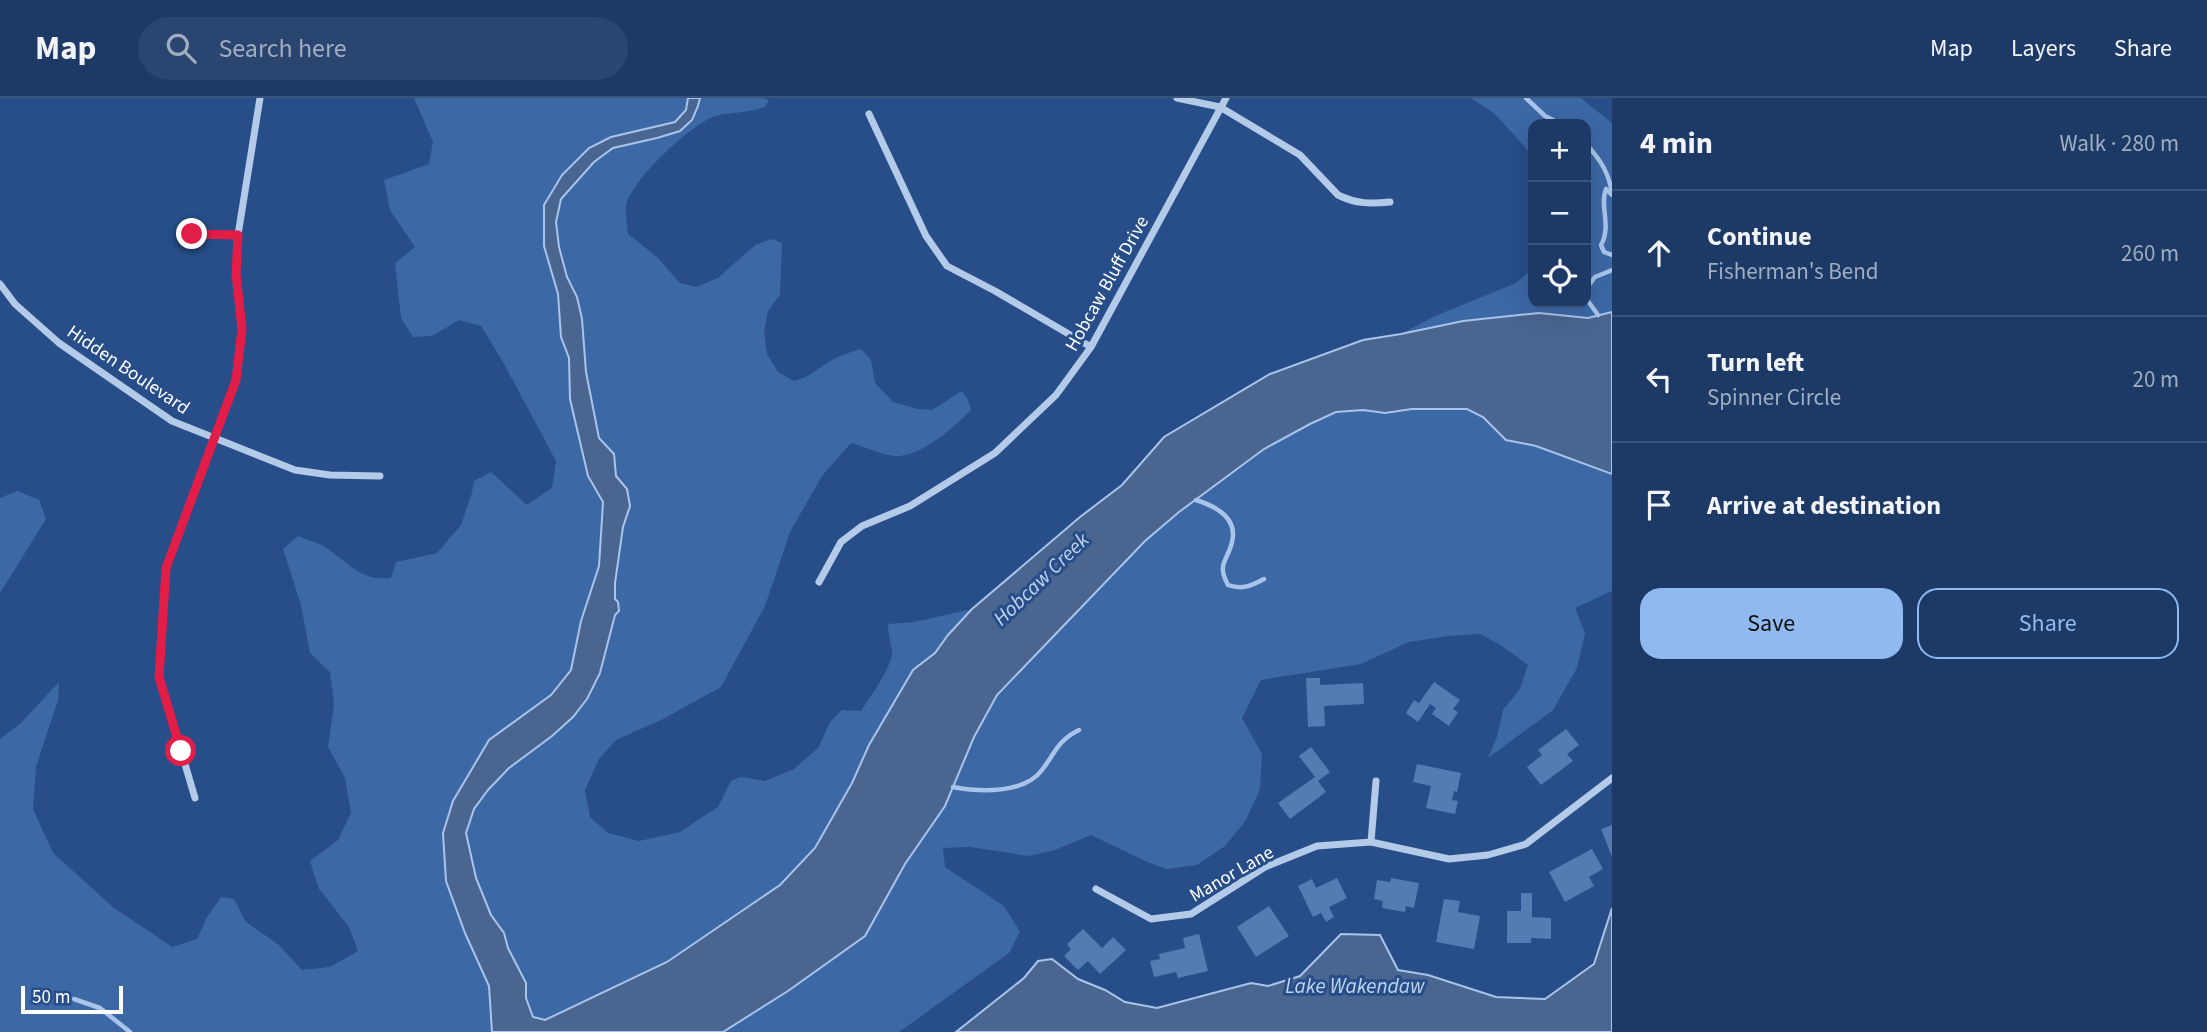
<!DOCTYPE html>
<meta charset="utf-8">
<style>
body{margin:0;font-family:"Source Sans 3",sans-serif;background:#2a4570;color:#f1f3f6}
.controls{position:absolute;right:21px;top:21px;display:grid;overflow:hidden;border-radius:14px;box-shadow:0 7px 28px #0002}
.controls button{width:63px;height:63px;display:grid;place-items:center;padding:0;border:0;border-bottom:2px solid #3b547b;background:#1d3a67;color:#f1f3f6;font:35px sans-serif}
.scale{position:absolute;left:21px;bottom:18px;width:102px;box-sizing:border-box;padding-left:7px;border:4px solid #fff;border-top:0;font-size:19px;line-height:24px;white-space:nowrap;color:#fff;-webkit-text-stroke:5px #274e89;paint-order:stroke}
.stop{position:absolute;width:21px;height:21px;margin:-16px;border:5px solid #e11d48;border-radius:50%;background:#fff}
.stop.end{background:#e11d48;border-color:#fff;box-shadow:0 2px 7px #0008}
.list{margin:0;padding:0;list-style:none}
h2{display:flex;justify-content:space-between;align-items:center;height:91px;margin:0;padding:0 28px;font-size:30px}
h2 small{font-size:23px;font-weight:400;color:#a0adc0}
.list li{display:grid;grid-template-columns:46px 1fr auto;gap:21px;align-items:center;box-sizing:border-box;height:126px;padding:0 28px;border-top:2px solid #3b547b}
.list b{display:block;font-size:26px;white-space:nowrap}
.list p{margin:0;font-size:23px;white-space:nowrap;color:#a0adc0}
.list em{font-size:23px;font-style:normal;color:#a0adc0}
.actions{display:flex;gap:14px;padding:21px 28px}
.actions a{flex:1;padding:16px 0;border:2px solid #90b9f0;border-radius:21px;text-align:center;font-size:24px;color:#90b9f0}
.actions .main{background:#90b9f0;color:#111}
.icon{flex:none;width:38px;height:38px;fill:none;stroke:currentColor;stroke-width:2;stroke-linecap:round;stroke-linejoin:round}
.map{position:relative;flex:none;width:1612px;height:934px;overflow:hidden}
header{display:flex;align-items:center;gap:42px;box-sizing:border-box;height:98px;padding:0 35px;background:#1d3a67;border-bottom:2px solid #3b547b}
header strong{font-size:33px}
nav{display:flex;gap:38px;margin-inline-start:auto;font-size:24px}
.search{width:490px;height:63px;background:#2a4570;display:flex;align-items:center;gap:18px;box-sizing:border-box;padding:0 24px;border-radius:38px;color:#a0adc0;font-size:26px}
main{display:flex}
aside{flex:1;background:#1d3a67}
.map>svg:first-child{display:block}
.green{fill:#3c68a6}
.water{fill:#4a6590;stroke:#a9c4ea;stroke-width:2}
.lines{fill:none;stroke-linecap:round;stroke-linejoin:round}
.stream{stroke:#a9c4ea;stroke-width:4.5}
.building{fill:#547bb2}
.street{stroke:#b4cae9;stroke-width:7}
.route{stroke:#e11d48;stroke-width:9}
.labels{text-anchor:middle;stroke-width:6;stroke-linejoin:round;paint-order:stroke}
.street-label{font-size:19px;fill:#fff;stroke:#274e89}
.water-label{font-size:21px;font-style:italic;fill:#c0d4f0;stroke:#274e89}
</style>
<header>
<strong>Map</strong>
<div class="search"><svg class="icon" aria-label="search" viewBox="0 0 24 24"><circle cx="10" cy="10" r="6"/><path d="M15 15l6 6"/></svg>Search here</div>
<nav><a>Map</a><a>Layers</a><a>Share</a></nav>
</header>
<main>
<div class="map">
<svg width="1612" height="934" viewBox="0 0 1612 934">
<rect width="100%" height="100%" fill="#274e89"/>
<!-- green -->
<path class="green" d="M 414,0 L 688,0 L 686,12 L 675,24 L 634,33 L 562,77 L 544,148 L 558,196 L 561,239 L 569,260 L 570,301 L 588,378 L 603,404 L 599,468 L 581,523 L 571,572 L 552,597 L 489,642 L 453,703 L 446,783 L 465,835 L 489,888 L 492,934 L 0,934 L 0,641 L 21,625 L 59,584 L 58,602 L 36,669 L 33,711 L 53,755 L 114,810 L 172,849 L 197,841 L 207,819 L 221,799 L 234,801 L 246,824 L 279,847 L 302,872 L 330,869 L 358,853 L 349,829 L 319,791 L 310,763 L 338,742 L 351,715 L 345,680 L 328,649 L 334,607 L 330,574 L 310,555 L 301,507 L 283,451 L 298,438 C 308,442 320,445 328,451 C 351,467 361,483 391,480 L 396,464 L 437,455 L 461,427 L 472,395 L 474,383 L 491,374 L 527,407 L 552,390 L 556,363 L 503,264 L 481,228 L 459,222 L 432,238 L 413,239 L 401,220 L 395,165 L 415,149 L 390,112 L 384,82 L 429,66 L 433,44 Z
M 700,0 L 762,0 L 769,2 L 765,9 C 749,15 733,14 716,18 C 693,24 628,85 626,109 C 625,118 628,128 628,136 L 657,159 L 680,185 L 696,189 L 718,180 L 755,147 L 771,141 L 782,145 L 780,197 L 768,213 L 764,234 L 767,256 L 778,274 L 794,283 C 807,280 813,274 824,267 C 835,259 848,255 861,251 L 871,262 L 875,285 L 893,304 L 918,311 L 932,312 L 962,293 L 967,300 L 971,312 C 954,329 924,357 898,358 C 887,359 863,348 851,345 L 822,378 L 790,434 L 765,508 L 721,589 L 665,620 L 616,642 L 599,661 L 585,692 L 590,719 L 608,735 L 639,743 L 680,734 L 718,709 L 731,683 L 740,679 L 765,683 L 794,671 L 818,650 L 830,624 L 842,612 L 861,613 C 869,601 893,567 892,554 C 891,544 888,536 888,526 L 914,524 L 972,511 L 948,537 L 935,555 L 913,572 L 869,647 L 852,685 L 815,750 L 780,787 L 667,864 L 545,922 L 533,919 L 526,900 L 526,885 L 508,850 L 504,835 L 491,817 L 476,779 L 466,735 L 474,711 L 488,692 L 509,670 L 552,638 L 573,619 L 600,575 L 615,517 L 615,485 L 623,429 L 630,408 L 627,391 L 616,378 L 614,356 L 599,340 L 586,274 L 582,221 L 577,199 L 567,179 L 559,149 L 556,124 L 561,101 L 594,64 L 613,50 L 657,41 L 698,8 Z
M 1471,0 L 1581,0 L 1612,25 L 1612,214 L 1588,220 L 1539,215 L 1463,223 L 1401,236 L 1435,218 L 1516,185 L 1533,170 L 1533,205 L 1586,205 L 1586,26 L 1533,26 L 1533,58 L 1494,15 Z
M 1412,311 L 1467,311 L 1483,319 L 1506,342 L 1536,348 L 1612,376 L 1612,493 L 1575,510 L 1585,535 L 1577,570 L 1553,612 L 1488,660 L 1497,639 L 1503,612 L 1520,591 L 1528,567 L 1499,546 L 1480,536 L 1448,538 L 1409,544 L 1361,566 L 1261,582 L 1242,620 L 1262,656 L 1260,691 L 1246,722 L 1225,748 L 1197,767 L 1167,771 L 1147,764 L 1091,737 L 1055,752 L 1029,758 L 970,749 L 943,750 L 945,769 L 1004,808 L 1020,834 L 1009,855 L 899,934 L 723,934 L 865,838 L 905,766 L 945,708 L 974,639 L 997,597 L 1145,443 L 1179,414 L 1264,351 L 1310,326 L 1336,314 L 1363,312 L 1385,315 Z
M 17,393 L 39,402 L 46,421 L 0,495 L 0,400 Z"/>
<!-- water -->
<path class="water" d="M 688,0 L 700,0 L 698,8 L 692,22 L 680,33 L 657,40 L 613,50 L 594,64 L 561,101 L 556,124 L 559,149 L 567,179 L 577,199 L 582,221 L 586,274 L 599,340 L 614,356 L 616,378 L 627,391 L 630,408 L 623,429 L 615,485 L 615,501 L 618,504 L 619,513 L 615,517 L 600,575 L 587,601 L 573,619 L 552,638 L 509,670 L 488,692 L 474,711 L 466,735 L 476,780 L 491,817 L 504,835 L 508,850 L 526,885 L 526,900 L 533,919 L 545,922 L 667,864 L 780,787 L 815,750 L 852,685 L 869,647 L 913,572 L 935,555 L 948,537 L 972,511 L 1080,419 L 1122,387 L 1164,339 L 1270,276 L 1363,242 L 1401,236 L 1463,223 L 1539,215 L 1588,220 L 1612,214 L 1612,376 L 1536,348 L 1506,342 L 1483,319 L 1467,311 L 1412,311 L 1385,315 L 1363,312 L 1336,314 L 1310,326 L 1264,351 L 1179,414 L 1145,443 L 997,597 L 974,639 L 945,708 L 905,766 L 865,838 L 788,893 L 723,934 L 492,934 L 489,888 L 465,835 L 446,783 L 443,735 L 453,703 L 489,642 L 551,597 L 571,572 L 581,523 L 599,468 L 603,404 L 588,378 L 570,301 L 569,260 L 561,239 L 558,196 L 544,148 L 544,107 L 562,77 L 589,50 L 611,39 L 675,24 L 686,12 Z
M 1612,810 L 1612,934 L 956,934 L 1024,880 L 1038,863 L 1052,861 L 1078,881 L 1105,892 L 1125,904 L 1157,910 L 1251,885 L 1268,888 L 1300,878 L 1341,836 L 1380,837 L 1398,872 L 1428,877 L 1496,899 L 1545,901 L 1594,866 Z"/>
<g class="lines">
<!-- stream -->
<path class="stream" d="M 1526,0 L 1545,18 L 1561,26
M 1586,46 C 1600,61 1610,76 1612,97 L 1606,91 C 1599,108 1612,127 1601,147 L 1604,154 L 1612,157
M 1586,191 L 1595,179 L 1612,172
M 1586,203 L 1588,203 L 1598,217
M 1196,402 C 1215,408 1238,420 1232,444 C 1228,463 1216,465 1228,487 C 1242,492 1251,488 1264,481
M 953,689 C 980,694 1024,696 1042,672 C 1056,654 1057,643 1079,632
M 74,901 L 100,910 L 130,934"/>
</g>
<!-- building -->
<path class="building" d="M 1306,580 L 1320,580 L 1320,587 L 1363,585 L 1364,606 L 1324,608 L 1325,628 L 1308,629 Z
M 1434,584 L 1460,602 L 1453,611 L 1458,614 L 1449,628 L 1432,616 L 1436,610 L 1430,606 L 1418,624 L 1406,615 L 1414,602 L 1419,605 Z
M 1566,631 L 1579,647 L 1567,656 L 1573,663 L 1541,687 L 1527,669 L 1542,657 L 1538,652 Z
M 1311,649 L 1330,674 L 1318,683 L 1326,694 L 1290,721 L 1278,705 L 1315,679 L 1299,658 Z
M 1417,666 L 1461,675 L 1457,694 L 1454,693 L 1452,702 L 1458,703 L 1455,716 L 1426,710 L 1431,688 L 1413,684 Z
M 1612,727 L 1612,759 L 1601,731 Z
M 1592,751 L 1603,771 L 1589,779 L 1594,788 L 1565,804 L 1549,774 Z
M 1337,780 L 1347,800 L 1329,809 L 1334,819 L 1326,824 L 1321,815 L 1313,819 L 1298,788 L 1312,781 L 1316,790 Z
M 1391,780 L 1419,785 L 1414,810 L 1406,808 L 1405,814 L 1382,810 L 1383,803 L 1374,801 L 1377,782 L 1390,784 Z
M 1521,795 L 1532,795 L 1532,819 L 1551,820 L 1551,841 L 1531,840 L 1531,845 L 1507,845 L 1507,813 L 1521,813 Z
M 1444,801 L 1460,803 L 1458,814 L 1480,818 L 1474,851 L 1436,844 Z
M 1269,808 L 1289,838 L 1256,859 L 1237,829 Z
M 1083,831 L 1102,850 L 1113,839 L 1126,852 L 1100,876 L 1088,863 L 1078,872 L 1064,858 L 1071,851 L 1067,846 Z
M 1199,836 L 1208,873 L 1178,880 L 1176,874 L 1154,879 L 1150,863 L 1160,861 L 1159,856 L 1185,850 L 1183,840 Z"/>
<g class="lines">
<!-- street -->
<path class="street" d="M 1177,0 L 1220,9 L 1300,57 L 1338,97 C 1356,106 1371,106 1390,104
M 869,16 L 926,138 L 947,168 L 995,193 L 1091,249
M 192,137 L 238,137
M 0,186 L 15,206 L 59,245 L 172,323 L 295,372 L 330,377 L 380,378
M 819,484 L 841,444 L 862,428 L 910,408 L 995,355 L 1056,297 L 1091,249 L 1226,0
M 195,700 L 159,578 L 166,470 L 236,282 L 242,231 L 236,176 L 238,137 L 260,0
M 1371,744 L 1376,683
M 1096,791 L 1151,821 L 1191,816 L 1265,769 L 1317,748 L 1371,744 L 1449,761 L 1488,757 L 1526,746 L 1612,680"/>
</g>
<g class="lines">
<!-- route -->
<path class="route" d="M 181,653 L 159,579 L 166,470 L 236,282 L 242,231 L 236,176 L 238,137 L 192,136"/>
</g>
<g class="labels">
<!-- street labels -->
<g class="street-label">
<text transform="translate(1106 185) rotate(-61)" y="7">Hobcaw Bluff Drive</text>
<text transform="translate(129 271) rotate(34)" y="7">Hidden Boulevard</text>
<text transform="translate(1231 775) rotate(-30)" y="7">Manor Lane</text>
</g>
<!-- water labels -->
<g class="water-label">
<text transform="translate(1041 481) rotate(-44)" y="7">Hobcaw Creek</text>
<text x="1355" y="895">Lake Wakendaw</text>
</g>
</g>
</svg>
<div class="controls">
<button>+</button>
<button>−</button>
<button><svg class="icon" aria-label="locate" viewBox="0 0 24 24"><circle cx="12" cy="12" r="6"/><path d="M12 2v4M12 18v4M2 12h4M18 12h4"/></svg></button>
</div>
<div class="scale">50 m</div>
<div class="stop" style="left:181px;top:653px"></div>
<div class="stop end" style="left:192px;top:136px"></div>
</div>
<aside>
<h2>4 min<small>Walk · 280 m</small></h2>
<ul class="list">
<li><svg class="icon" aria-label="ahead" viewBox="0 0 24 24"><path d="M12 20V5M6 11l6-6 6 6"/></svg><div><b>Continue</b><p>Fisherman's Bend</p></div><em>260 m</em></li>
<li><svg class="icon" aria-label="left" viewBox="0 0 24 24"><path d="M17 20v-9H6M10 6l-5 5 5 5"/></svg><div><b>Turn left</b><p>Spinner Circle</p></div><em>20 m</em></li>
<li><svg class="icon" aria-label="arrive" viewBox="0 0 24 24"><path d="M6 21V4h12l-3 4 3 4H6"/></svg><div><b>Arrive at destination</b></div></li>
</ul>
<div class="actions"><a class="main">Save</a><a>Share</a></div>
</aside>
</main>
